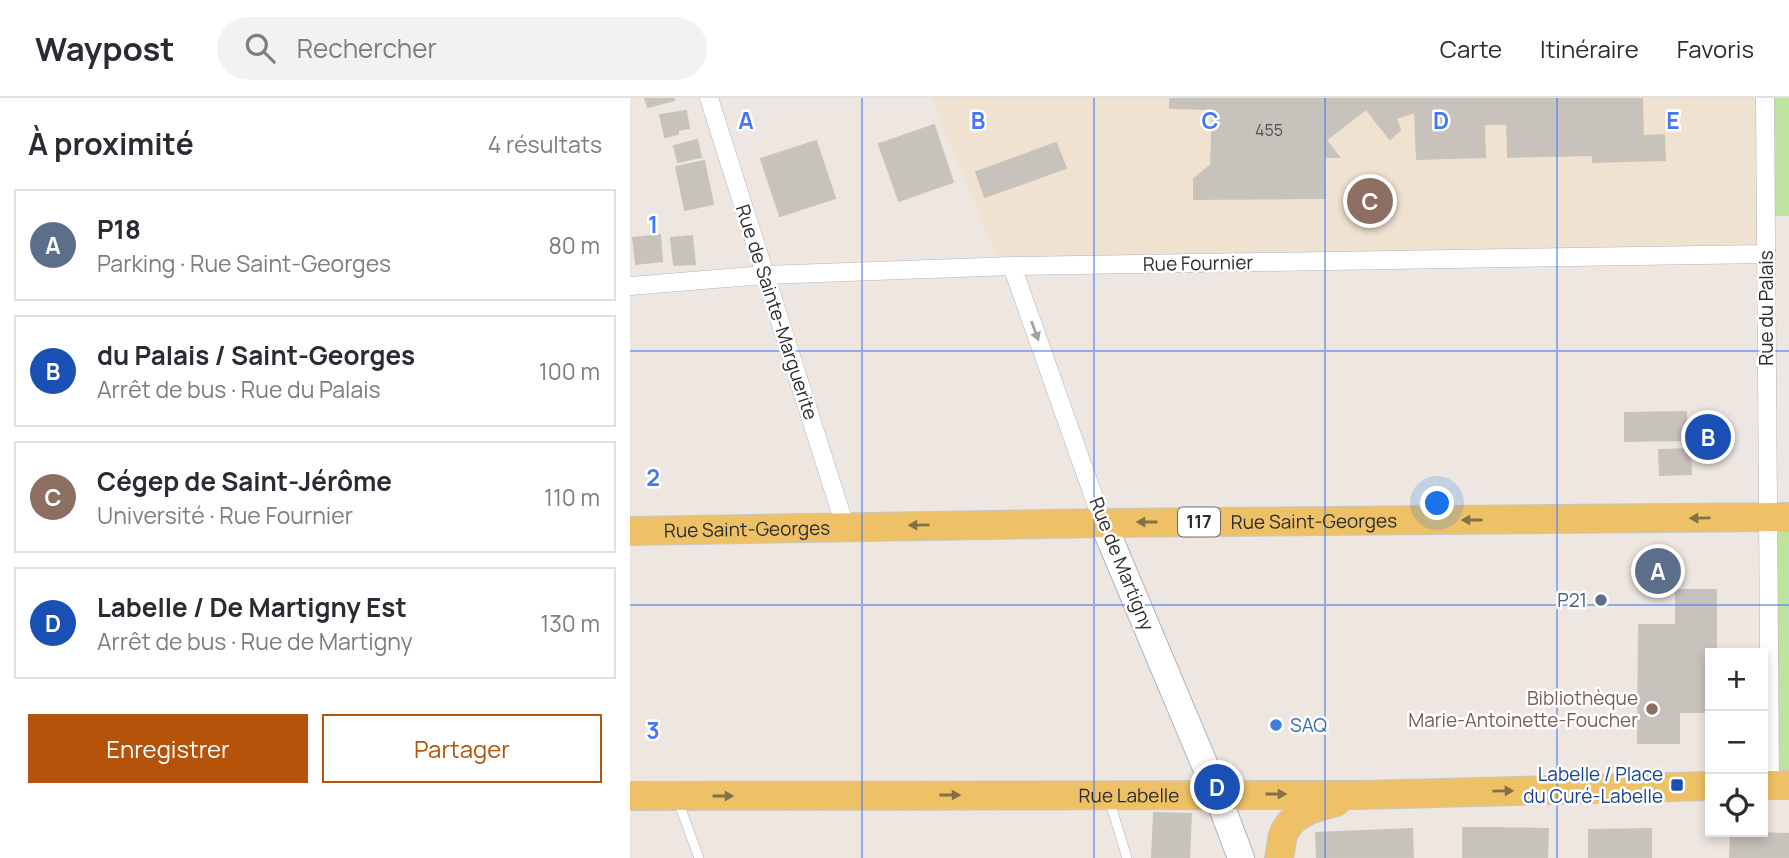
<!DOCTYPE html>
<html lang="fr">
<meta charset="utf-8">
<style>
body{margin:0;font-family:Manrope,sans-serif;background:#f2f2f3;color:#2b2b33}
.controls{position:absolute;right:21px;bottom:21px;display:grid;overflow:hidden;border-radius:0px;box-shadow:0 4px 10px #0003}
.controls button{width:63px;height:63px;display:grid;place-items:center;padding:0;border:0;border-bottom:2px solid #e1e1e2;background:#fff;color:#2b2b33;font:35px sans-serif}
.you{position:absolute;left:808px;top:406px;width:24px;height:24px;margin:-18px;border:5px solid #fff;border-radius:50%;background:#1a73e8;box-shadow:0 0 0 10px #1a73e833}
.badge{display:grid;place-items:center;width:46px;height:46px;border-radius:50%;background:#b45309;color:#fff;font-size:23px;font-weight:700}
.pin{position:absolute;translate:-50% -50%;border:4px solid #fff;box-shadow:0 2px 7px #0006}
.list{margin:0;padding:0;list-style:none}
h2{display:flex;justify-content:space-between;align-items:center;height:91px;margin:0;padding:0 28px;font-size:30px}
h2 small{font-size:23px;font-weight:400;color:#7c7c81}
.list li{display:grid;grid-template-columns:46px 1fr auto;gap:21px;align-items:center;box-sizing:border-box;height:112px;margin:0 14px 14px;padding:0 14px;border:2px solid #e1e1e2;border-radius:0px}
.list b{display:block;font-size:26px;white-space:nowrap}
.list p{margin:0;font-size:23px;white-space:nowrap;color:#7c7c81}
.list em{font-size:23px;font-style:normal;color:#7c7c81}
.actions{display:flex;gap:14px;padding:21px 28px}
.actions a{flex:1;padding:16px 0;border:2px solid #b45309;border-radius:0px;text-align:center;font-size:24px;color:#b45309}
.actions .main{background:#b45309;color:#fff}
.icon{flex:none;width:38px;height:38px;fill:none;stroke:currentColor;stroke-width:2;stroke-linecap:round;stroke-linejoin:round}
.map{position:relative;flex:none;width:1159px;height:760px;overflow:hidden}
header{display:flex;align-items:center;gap:42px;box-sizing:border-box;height:98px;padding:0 35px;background:#fff;border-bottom:2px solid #e1e1e2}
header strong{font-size:33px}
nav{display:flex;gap:38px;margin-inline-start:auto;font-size:24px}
.search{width:490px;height:63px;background:#f2f2f3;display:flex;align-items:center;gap:18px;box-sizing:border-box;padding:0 24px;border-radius:38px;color:#7c7c81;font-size:26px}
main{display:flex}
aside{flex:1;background:#fff}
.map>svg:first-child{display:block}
.education{fill:#efe2d1}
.green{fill:#bde39f}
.building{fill:#c7c2bc;stroke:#cac3ba;stroke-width:2}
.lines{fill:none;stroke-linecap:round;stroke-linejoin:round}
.service-casing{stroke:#b1b4bd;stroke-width:10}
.minor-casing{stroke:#b1b4bd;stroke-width:19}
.secondary-casing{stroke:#b1b4bd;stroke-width:28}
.primary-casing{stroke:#c8c8c8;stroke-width:30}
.service{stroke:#fff;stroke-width:9}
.minor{stroke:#fff;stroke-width:18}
.secondary{stroke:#fff;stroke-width:26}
.primary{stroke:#eec166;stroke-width:28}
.oneway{fill:#a0a0a0}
.oneway2{fill:#847047}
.grid{fill:none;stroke:#4678f6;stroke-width:2;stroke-opacity:0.55}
.service-dot{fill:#5c6f8a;stroke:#fff;stroke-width:2.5}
.education-dot{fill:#8d6e63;stroke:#fff;stroke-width:2.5}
.shop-dot{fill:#3f7fe0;stroke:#fff;stroke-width:2.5}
.transit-dot{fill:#1a4fb4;stroke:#fff;stroke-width:2.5}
.labels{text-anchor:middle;stroke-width:5;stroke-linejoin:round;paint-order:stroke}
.number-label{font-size:16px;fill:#545251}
.shield{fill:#fff;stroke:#6c6c6c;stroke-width:2}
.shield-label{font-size:18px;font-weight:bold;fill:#2d2d2d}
.street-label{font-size:19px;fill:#2d2d2d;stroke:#fff}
.service-label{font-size:19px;fill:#4e5e75;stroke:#fff;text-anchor:end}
.education-label{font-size:19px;fill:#785e54;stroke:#fff;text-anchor:end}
.shop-label{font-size:19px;fill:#366cbe;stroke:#fff;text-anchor:start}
.transit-label{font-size:19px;fill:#164399;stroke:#fff;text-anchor:end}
.grid-label{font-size:23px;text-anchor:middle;font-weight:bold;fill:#4678f6;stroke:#fff;stroke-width:5;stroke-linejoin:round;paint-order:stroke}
</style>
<header>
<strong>Waypost</strong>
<div class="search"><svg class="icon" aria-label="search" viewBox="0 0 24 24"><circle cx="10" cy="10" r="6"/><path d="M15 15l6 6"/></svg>Rechercher</div>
<nav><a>Carte</a><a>Itinéraire</a><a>Favoris</a></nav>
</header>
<main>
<aside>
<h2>À proximité<small>4 résultats</small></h2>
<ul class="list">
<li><span class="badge" style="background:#5c6f8a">A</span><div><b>P18</b><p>Parking · Rue Saint-Georges</p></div><em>80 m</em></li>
<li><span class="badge" style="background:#1a4fb4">B</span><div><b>du Palais / Saint-Georges</b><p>Arrêt de bus · Rue du Palais</p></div><em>100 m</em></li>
<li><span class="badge" style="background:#8d6e63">C</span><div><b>Cégep de Saint-Jérôme</b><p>Université · Rue Fournier</p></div><em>110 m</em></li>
<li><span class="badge" style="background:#1a4fb4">D</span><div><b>Labelle / De Martigny Est</b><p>Arrêt de bus · Rue de Martigny</p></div><em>130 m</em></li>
</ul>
<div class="actions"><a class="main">Enregistrer</a><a>Partager</a></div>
</aside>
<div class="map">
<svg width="1159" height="760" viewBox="0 0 1159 760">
<rect width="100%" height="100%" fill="#eee7e1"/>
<!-- education -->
<path class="education" d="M 301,0 L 1135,0 L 1136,156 L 899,155 L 367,159 Z"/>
<!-- green -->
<path class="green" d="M 1140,0 L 1159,0 L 1159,118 L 1142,118 Z
M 1139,419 L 1159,419 L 1159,687 L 1140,686 Z"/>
<!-- building -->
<path class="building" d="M 15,0 L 43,0 L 44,2 L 18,9 Z
M 540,0 L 1012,0 L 1013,38 L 1034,37 L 1035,62 L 963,64 L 963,57 L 878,59 L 877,26 L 854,26 L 855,59 L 787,61 L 785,14 L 766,20 L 770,32 L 760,41 L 736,11 L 696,42 L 709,59 L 694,59 L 695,100 L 564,101 L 564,81 L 581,67 L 583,11 L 540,10 Z
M 56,13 L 59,30 L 48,32 L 48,36 L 35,39 L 30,17 Z
M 304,27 L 323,84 L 269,103 L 249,46 Z
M 67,42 L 71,59 L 48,64 L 44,48 Z
M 186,43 L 205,100 L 150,118 L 131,61 Z
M 426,45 L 436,70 L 355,99 L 346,74 Z
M 74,63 L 83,106 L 55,112 L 46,69 Z
M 30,137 L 32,163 L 6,166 L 3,140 Z
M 62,138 L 65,166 L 44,167 L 41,140 Z
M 1056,314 L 1057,342 L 995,343 L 995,315 Z
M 1060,351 L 1061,376 L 1030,377 L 1029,352 Z
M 1046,492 L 1086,492 L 1086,555 L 1080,555 L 1080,614 L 1049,614 L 1049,645 L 1008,645 L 1009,527 L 1046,527 Z
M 524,715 L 561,716 L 559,760 L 522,760 Z
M 833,730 L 872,730 L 872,760 L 833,760 Z
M 872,730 L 918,731 L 917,760 L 872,760 Z
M 782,731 L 783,760 L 687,760 L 686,735 Z
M 1021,731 L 1021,760 L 959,760 L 959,732 Z
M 1101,734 L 1159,736 L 1159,760 L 1100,760 Z"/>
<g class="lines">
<defs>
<path id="service" d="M 479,701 L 497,760
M 48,703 L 69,760"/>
<path id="minor" d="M 79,0 L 215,428
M 1135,0 L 1140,686
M 382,168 L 473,425
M 0,188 L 135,177 L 382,168 L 1136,156"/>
<path id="secondary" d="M 473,425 L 587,696 L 611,760"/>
<g id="primary">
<path id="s1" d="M 0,433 L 473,425 L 1159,419"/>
<path d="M 1133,687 L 1159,687"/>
<path id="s2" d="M 0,698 L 731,697 L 1080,688"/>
<path d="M 649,760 C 651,753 651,744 653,737 C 661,715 686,709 706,704"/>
</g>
</defs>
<!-- service casing -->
<use href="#service" class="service-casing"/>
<!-- minor casing -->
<use href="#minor" class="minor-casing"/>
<!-- secondary casing -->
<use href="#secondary" class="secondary-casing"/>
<!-- primary casing -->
<use href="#primary" class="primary-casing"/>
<!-- service -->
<use href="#service" class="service"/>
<!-- minor -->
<use href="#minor" class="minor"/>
<!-- secondary -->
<use href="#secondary" class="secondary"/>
<!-- primary -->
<use href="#primary" class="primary"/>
</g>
<!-- one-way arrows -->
<defs><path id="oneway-solid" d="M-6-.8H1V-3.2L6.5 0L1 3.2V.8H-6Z" transform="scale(1.75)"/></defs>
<use class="oneway" href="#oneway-solid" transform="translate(405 233) rotate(70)"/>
<g class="oneway2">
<use href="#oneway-solid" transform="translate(1070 420) rotate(179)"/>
<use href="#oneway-solid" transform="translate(842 422) rotate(180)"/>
<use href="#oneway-solid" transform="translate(517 424) rotate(180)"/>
<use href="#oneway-solid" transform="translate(289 427) rotate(179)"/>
<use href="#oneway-solid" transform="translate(873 693) rotate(-1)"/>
<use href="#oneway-solid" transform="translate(646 696)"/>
<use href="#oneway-solid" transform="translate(320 697)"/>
<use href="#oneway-solid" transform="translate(93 698)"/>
</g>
<!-- grid -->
<path class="grid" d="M 232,0 L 232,760M 464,0 L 464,760M 695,0 L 695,760M 927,0 L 927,760M 0,253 L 1159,253M 0,507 L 1159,507"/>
<!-- markers -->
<circle class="service-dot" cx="971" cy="502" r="7"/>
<circle class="education-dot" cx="1022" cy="611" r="7"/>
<circle class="shop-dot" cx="646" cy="627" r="7"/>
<rect class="transit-dot" x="1040" y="680" width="14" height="14" rx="3.5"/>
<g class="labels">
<!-- number labels -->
<g class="number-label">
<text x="639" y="38">455</text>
</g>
<!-- shield labels -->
<rect class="shield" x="548" y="409.5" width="42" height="29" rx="5"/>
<g class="shield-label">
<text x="569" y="430">117</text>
</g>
<!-- street labels -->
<g class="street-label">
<text transform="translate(568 165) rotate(-1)" y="7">Rue Fournier</text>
<text transform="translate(1136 210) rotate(-90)" y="7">Rue du Palais</text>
<text transform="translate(147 214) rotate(72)" y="7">Rue de Sainte-Marguerite</text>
<text dy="7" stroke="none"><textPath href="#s1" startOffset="684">Rue Saint-Georges</textPath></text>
<text dy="7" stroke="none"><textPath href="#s1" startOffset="117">Rue Saint-Georges</textPath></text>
<text transform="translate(492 466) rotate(68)" y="7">Rue de Martigny</text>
<text dy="7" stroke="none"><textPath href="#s2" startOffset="499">Rue Labelle</textPath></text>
</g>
<!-- service labels -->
<g class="service-label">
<text x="957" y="509">P21</text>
</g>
<!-- education labels -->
<g class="education-label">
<text x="1008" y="607">Bibliothèque<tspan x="1008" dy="22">Marie-Antoinette-Foucher</tspan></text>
</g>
<!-- shop labels -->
<g class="shop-label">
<text x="660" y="634">SAQ</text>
</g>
<!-- transit labels -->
<g class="transit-label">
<text x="1033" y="683">Labelle / Place<tspan x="1033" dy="22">du Curé-Labelle</tspan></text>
</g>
</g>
<g class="grid-label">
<text x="116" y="31">A</text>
<text x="348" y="31">B</text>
<text x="580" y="31">C</text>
<text x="811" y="31">D</text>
<text x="1043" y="31">E</text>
<text x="23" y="135">1</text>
<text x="23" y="388">2</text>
<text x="23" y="641">3</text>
</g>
</svg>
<div class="controls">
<button>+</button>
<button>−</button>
<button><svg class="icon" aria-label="locate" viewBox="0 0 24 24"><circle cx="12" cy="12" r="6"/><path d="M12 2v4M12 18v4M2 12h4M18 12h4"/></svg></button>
</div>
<div class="you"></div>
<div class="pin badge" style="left:1028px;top:473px;background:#5c6f8a">A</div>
<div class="pin badge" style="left:1078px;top:339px;background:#1a4fb4">B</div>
<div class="pin badge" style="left:740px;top:103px;background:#8d6e63">C</div>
<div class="pin badge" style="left:587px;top:689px;background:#1a4fb4">D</div>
</div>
</main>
